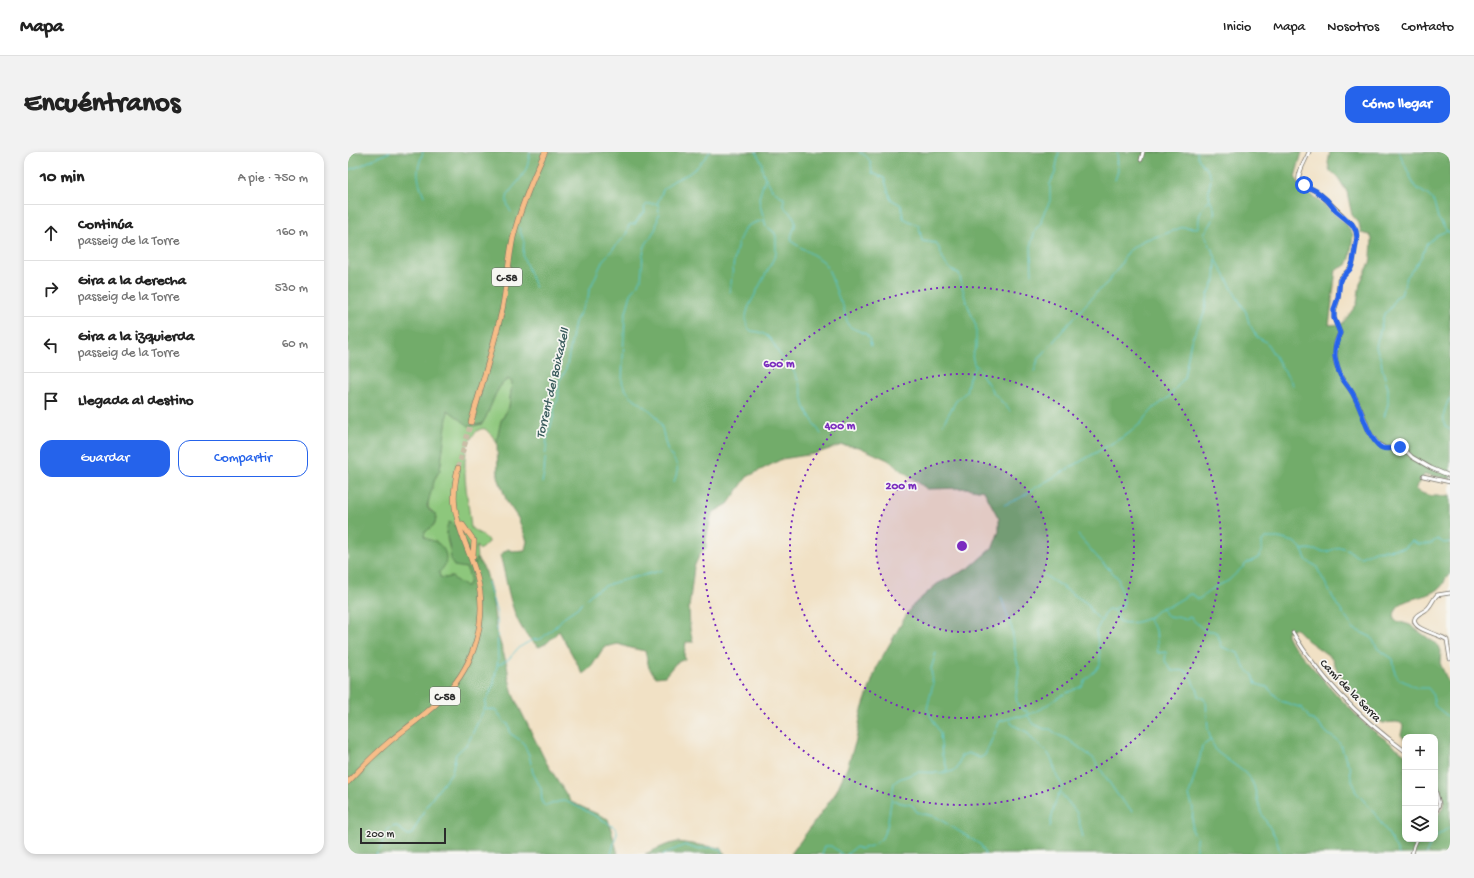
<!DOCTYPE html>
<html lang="es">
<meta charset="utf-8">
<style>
body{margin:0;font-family:"Gochi Hand",sans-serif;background:#f2f2f2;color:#222}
.controls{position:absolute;right:12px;bottom:12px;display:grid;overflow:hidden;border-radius:8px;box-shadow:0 2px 6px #0003}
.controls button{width:36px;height:36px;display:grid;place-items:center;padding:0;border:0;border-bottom:1px solid #e0e0e0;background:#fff;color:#222;font:20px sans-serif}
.scale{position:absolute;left:12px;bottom:10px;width:86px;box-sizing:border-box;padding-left:4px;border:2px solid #2b2b2b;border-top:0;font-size:11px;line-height:14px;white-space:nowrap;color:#2b2b2b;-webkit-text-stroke:3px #f6f6f2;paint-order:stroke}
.stop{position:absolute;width:12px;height:12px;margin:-9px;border:3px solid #2563eb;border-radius:50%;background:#fff}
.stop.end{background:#2563eb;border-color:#fff;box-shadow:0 1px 4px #0008}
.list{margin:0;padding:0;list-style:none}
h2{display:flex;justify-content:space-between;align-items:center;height:52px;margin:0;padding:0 16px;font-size:17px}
h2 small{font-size:13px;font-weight:400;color:#767676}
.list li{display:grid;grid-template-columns:26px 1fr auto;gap:12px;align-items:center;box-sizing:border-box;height:56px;padding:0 16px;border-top:1px solid #e0e0e0}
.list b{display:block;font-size:15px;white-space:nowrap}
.list p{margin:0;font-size:13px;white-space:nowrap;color:#767676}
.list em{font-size:13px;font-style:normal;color:#767676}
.actions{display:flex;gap:8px;padding:12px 16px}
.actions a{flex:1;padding:9px 0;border:1px solid #2563eb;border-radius:12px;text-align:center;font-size:14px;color:#2563eb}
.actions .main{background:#2563eb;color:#fff}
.icon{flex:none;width:22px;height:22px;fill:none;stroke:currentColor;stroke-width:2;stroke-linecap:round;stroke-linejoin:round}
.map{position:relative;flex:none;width:1102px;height:702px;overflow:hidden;border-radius:12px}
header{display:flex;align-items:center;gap:24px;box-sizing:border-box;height:56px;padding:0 20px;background:#fff;border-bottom:1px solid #e0e0e0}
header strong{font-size:19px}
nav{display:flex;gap:22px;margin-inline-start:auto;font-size:14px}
.intro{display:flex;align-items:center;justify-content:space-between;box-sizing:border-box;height:96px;padding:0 24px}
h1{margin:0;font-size:28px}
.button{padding:10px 18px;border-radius:12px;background:#2563eb;color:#fff;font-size:14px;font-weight:700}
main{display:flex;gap:24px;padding:0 24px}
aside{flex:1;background:#fff;border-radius:12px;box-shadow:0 2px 6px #0003}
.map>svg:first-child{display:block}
.green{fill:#8dc77b;stroke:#5c7953}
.forest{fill:#72ac6b;stroke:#4e6c4b;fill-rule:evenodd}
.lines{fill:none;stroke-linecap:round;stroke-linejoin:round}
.stream{stroke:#59c6ce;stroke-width:1}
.primary-tunnel{stroke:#c9bda6;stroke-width:5;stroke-dasharray:5 2.5;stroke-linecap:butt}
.street-casing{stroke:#706b61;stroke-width:4.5}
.primary-casing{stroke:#706b61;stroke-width:6}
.street{stroke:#fff;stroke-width:3}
.primary{stroke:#f7bd88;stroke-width:5}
.route{stroke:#2563eb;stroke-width:5}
.ring{fill:none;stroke:#7b2cbf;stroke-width:2;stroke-dasharray:2 4}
.labels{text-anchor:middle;stroke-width:3.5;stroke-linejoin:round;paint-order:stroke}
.shield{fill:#f6f6f2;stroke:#686867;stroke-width:1}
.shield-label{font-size:11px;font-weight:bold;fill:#2b2b2b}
.street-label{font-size:12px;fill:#2b2b2b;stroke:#f6f6f2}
.water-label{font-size:13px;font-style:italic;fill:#395a5c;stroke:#f6f6f2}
.centre{fill:#7b2cbf;stroke:#f6f6f2;stroke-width:2}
.ring-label{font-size:12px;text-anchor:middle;font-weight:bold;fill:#7b2cbf;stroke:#f6f6f2;stroke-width:3.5;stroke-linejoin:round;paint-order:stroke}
</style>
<header>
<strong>Mapa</strong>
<nav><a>Inicio</a><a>Mapa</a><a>Nosotros</a><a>Contacto</a></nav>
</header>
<div class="intro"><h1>Encuéntranos</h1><a class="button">Cómo llegar</a></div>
<main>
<aside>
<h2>10 min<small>A pie · 750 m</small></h2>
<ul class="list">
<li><svg class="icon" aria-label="ahead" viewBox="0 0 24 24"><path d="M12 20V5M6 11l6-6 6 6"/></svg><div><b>Continúa</b><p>passeig de la Torre</p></div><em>160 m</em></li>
<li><svg class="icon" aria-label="right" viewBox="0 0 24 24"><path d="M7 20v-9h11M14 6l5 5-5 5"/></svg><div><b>Gira a la derecha</b><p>passeig de la Torre</p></div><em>530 m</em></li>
<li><svg class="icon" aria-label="left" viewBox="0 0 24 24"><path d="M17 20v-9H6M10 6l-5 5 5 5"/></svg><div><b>Gira a la izquierda</b><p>passeig de la Torre</p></div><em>60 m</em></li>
<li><svg class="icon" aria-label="arrive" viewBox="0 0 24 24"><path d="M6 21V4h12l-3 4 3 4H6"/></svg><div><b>Llegada al destino</b></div></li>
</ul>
<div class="actions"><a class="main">Guardar</a><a>Compartir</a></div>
</aside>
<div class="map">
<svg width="1102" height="702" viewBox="0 0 1102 702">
<rect width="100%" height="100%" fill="#f6f6f2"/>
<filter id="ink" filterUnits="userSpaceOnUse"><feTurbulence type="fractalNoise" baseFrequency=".025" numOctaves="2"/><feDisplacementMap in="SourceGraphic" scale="8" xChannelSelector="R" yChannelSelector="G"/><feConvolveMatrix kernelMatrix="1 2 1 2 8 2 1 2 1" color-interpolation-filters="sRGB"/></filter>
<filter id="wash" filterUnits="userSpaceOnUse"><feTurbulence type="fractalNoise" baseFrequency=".012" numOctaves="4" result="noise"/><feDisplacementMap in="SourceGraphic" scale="16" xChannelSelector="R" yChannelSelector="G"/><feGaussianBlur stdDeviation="0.9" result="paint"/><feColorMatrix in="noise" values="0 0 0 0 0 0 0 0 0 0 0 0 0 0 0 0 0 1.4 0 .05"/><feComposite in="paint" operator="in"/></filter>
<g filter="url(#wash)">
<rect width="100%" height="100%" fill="#f1e1c5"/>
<!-- green -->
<path class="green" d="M 160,227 L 164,230 L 161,255 L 153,269 L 149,291 C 146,286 142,280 137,277 C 128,274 119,292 118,299 C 114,323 121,352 123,376 C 129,381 136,383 141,389 L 132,398 L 128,394 L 129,409 L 127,412 L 107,373 L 99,387 L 106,414 C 109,414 113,414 116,415 C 123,418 123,430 119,434 L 114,433 L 104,425 L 96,426 L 92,425 L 91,419 L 96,415 L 90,391 L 79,387 L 76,385 L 77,380 L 86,373 L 88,366 L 85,360 L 80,356 C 80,344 85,328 92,318 L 100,258 L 117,271 L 125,274 L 134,272 C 143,259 146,235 160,227 Z"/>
<!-- forest -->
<path class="forest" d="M 0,0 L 954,0 L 947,25 L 952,33 L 999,73 L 1005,83 L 1002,106 L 999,113 L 988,118 L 981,173 L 994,172 L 1009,152 L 1012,131 L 1022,111 L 1023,105 L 1024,87 L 1022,83 L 1013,81 L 1011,71 L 1004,63 L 999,40 L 989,24 L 982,19 L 980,11 L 982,0 L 1102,0 L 1102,327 L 1077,322 L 1069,333 L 1068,337 C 1076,345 1092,345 1102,343 L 1102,423 L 1098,425 C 1092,453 1046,438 1046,466 L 1049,469 L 1062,473 L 1091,494 L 1093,499 L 1092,511 L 1102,534 L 1102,702 L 443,702 L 487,642 L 499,616 L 508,588 L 513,561 L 529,514 L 563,455 L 589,432 L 621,416 L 645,395 L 651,379 L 651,367 L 636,339 L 618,336 L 579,337 L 540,308 L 511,295 L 494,293 L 466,302 L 434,307 L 399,325 L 380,352 L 364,361 L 358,387 L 358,396 L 352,402 L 346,415 L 341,456 L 342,477 L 345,490 L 338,490 L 336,503 L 337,507 L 328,511 L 317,524 L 308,525 L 301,516 L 297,499 L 282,496 L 270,492 L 256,495 L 244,514 L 235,522 L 211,479 L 199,491 L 191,495 C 162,474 161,434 152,403 L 160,397 L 164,399 L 177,398 L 179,389 L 174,376 L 170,366 L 159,350 L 150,325 L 149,291 L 150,282 L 153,269 L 161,255 L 164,230 L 160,227 C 146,235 143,259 134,272 L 121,274 L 100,258 L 92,318 L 87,326 L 79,354 L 81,358 L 87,362 C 90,371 84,375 77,380 L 76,385 C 81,389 87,388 91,392 C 100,399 101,413 91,420 L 92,425 L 96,426 L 104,425 C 109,429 113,433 119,434 C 124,429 121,422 118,416 L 106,414 C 102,409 103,404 102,398 C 101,388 95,380 101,370 C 111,372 122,402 127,412 L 129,406 L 138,420 L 144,443 L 148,477 L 159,513 L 161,527 L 166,545 L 198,610 L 223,650 L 260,667 L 270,702 L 0,702 ZM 947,476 L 959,488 L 984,506 L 990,520 L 1004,538 L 1018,550 L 1024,558 L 1027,566 L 1035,571 L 1048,570 L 1053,571 L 1055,574 L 1053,583 L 1057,588 L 1057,585 L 1087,585 L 1087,630 L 1096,646 L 1095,655 L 1087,668 L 1087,687 L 1057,687 L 1057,602 L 1019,574 L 988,542 L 943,491 L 939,483 L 939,479 Z
M 329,690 L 373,696 L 377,702 L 297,702 L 318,693 Z"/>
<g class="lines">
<!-- stream -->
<path class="stream" d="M 75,0 C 68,20 68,24 76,44
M 408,0 L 414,11 L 414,17 L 417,26 L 411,46 L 412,53 L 418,74 L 426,80 L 428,84 L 428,102 L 401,154 C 398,162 395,172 403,179 C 420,180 423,187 430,200 C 434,206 440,211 444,217 C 451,226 454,241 456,252 C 457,258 469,275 473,282
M 511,0 C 522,4 523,11 524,21 L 536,26 L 542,45 L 544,48 L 553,53 L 555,66 L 571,74 L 574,89 L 588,91 C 595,100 594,118 611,121 L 617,146 L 628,174 L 628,195 L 624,204 L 627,215 L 621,226 L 618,240 L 608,249 L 595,272
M 1051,0 L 1067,35 L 1081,44 L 1086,50 L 1090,66 L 1099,79 L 1102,81
M 0,18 L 12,14 L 27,6 L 42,0
M 418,26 L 425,39 L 436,46 C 434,61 443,57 447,68 C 449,76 441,82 444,90 L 475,109 L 481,119 L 492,149 L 495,154 L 500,173 L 504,176 L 518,182 L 521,186 L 523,194
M 767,28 L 770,19 L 769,0
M 310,52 L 311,59 L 308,76 L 297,94 L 295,102 L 293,128 L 283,142 L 277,164 L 274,229 C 277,245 297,252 308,264 C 316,274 315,287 320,299 C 323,304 328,309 329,315 C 330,320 327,326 326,330
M 163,60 C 152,43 165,38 174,24 C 179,17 181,9 182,0
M 171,76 L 176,90 L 175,104 L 187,135
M 868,107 L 887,142 L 898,160 L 901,171 L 909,185 L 918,190 L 945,233
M 684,122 L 683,91 L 688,77 L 693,71 L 694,65 L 702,49 L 702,32 L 707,21 L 711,0
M 382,140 C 384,124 387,84 400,74 C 404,71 410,70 415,68
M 628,213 L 645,240 L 662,259
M 686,220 L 690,208 L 715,178 L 749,140 L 761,129 L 773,112 L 779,100 L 796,88 L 814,83 L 835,75 L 851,76 C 850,63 852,58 861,48
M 1102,246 C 1097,254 1094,264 1097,274 L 1102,278
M 1036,265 L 1040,252 L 1040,236 L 1034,216 L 1033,208 L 1028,195 L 1036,162 L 1042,157 L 1048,145 L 1053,143 L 1059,125 L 1074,104 L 1078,93 L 1089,83 L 1099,79
M 194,331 L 196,321 L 199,286 L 206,263 L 206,254 L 210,248 L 211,229 L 217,220 L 219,213 L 227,170 L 240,146 L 241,139 L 255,108 L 278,83 L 281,73 L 285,72 L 287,72 L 292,64 L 297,60 L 296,56 L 299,52 L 309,52 L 315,38 L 325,29 L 340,22 L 348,16 L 362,0
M 656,353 L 672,346 L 687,336 L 780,282 L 792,272 L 806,256 L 821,245 L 836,226 L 843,189 L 856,162 L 860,143 L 867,128 L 868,106 L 856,81 C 862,74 868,67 866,56 C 864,50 860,46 861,39 C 861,33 864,29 862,23 C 859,14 849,11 849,0
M 730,383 L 750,406 L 770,426 L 776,449 L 774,455 L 769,455 L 765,458
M 954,398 L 960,397 L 978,400 L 992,395 L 999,397 L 1008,404 L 1013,405 L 1027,399 L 1057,396 L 1064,389 L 1070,392 L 1082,392 L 1089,387 L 1096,391 L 1102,390
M 696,423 L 740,452 L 744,460 L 752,468
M 653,445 L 664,477 L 668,506 L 671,516 L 668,544 L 669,552 L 675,558 L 679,559 L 679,561
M 239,446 C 255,428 292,426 314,418
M 813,456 L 820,465 L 826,466 L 829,464 L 838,467 L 842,465 L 857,479 L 865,479 L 869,481 L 874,495 L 890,501 L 896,515 L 905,523 L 908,532 L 919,535 L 933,549 L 954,556 L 962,567 L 967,569 L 980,582 L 990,589 L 993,594 L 999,610 L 1002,614 L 1003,627 L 1007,635 L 1007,639 L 1025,659 L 1041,683 L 1051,702
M 800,468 L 808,478 L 810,501 L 818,500 L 817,509 L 824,519 C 828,519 834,518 837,519 C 846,523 843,533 850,538 L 850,544 L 856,547 L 858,550 L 860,577 L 863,588 L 854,594 L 852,605 L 841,643 L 845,656 L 844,678 L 849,685 L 848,688 L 848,702
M 588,501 L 583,517 L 585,532 L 579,557 L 592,581 L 594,603 L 599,616 L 599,618 L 595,620
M 150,513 L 161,507 L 170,496 L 184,488 L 193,487 L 209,473 L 217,464 L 229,456 L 234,451
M 137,556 L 138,548 L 145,535 L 150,509 L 149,462 L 140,430
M 679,563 L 686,572 L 696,577 L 702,577 L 710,583 L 721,588 L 745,606 L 771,645 L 784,659
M 661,566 L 665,573 L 679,580 L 683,586 L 699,600 L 704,608 L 709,625 L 715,634 L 712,640 L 729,661 L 735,685
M 863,589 L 869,600 L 896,620 L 903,628 L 906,634 L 913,661 L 928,686 L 932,700
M 545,649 L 547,648 L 549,650 L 564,653 L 569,660 L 588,665 L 633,693 L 637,702
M 702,675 L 706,654 L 711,641
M 1087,685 L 1102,675
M 28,702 C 40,693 29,679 48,674 L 60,683 L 64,682 L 79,653 L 104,620 L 108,602 L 120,591 L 136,557 L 148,558 L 156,570 L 160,572 L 163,582 L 175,590 L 181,603 L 185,621 L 193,636 L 194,651 L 198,654 C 204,652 210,649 216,649 C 222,650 262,671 267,676 C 269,678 269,678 269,681 L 263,702
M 315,702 L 337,693 L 348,697 L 365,695 L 374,698 L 374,702
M 474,702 L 477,694 L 483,694 L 494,702
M 499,702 L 508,695 L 513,697 L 526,693 L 534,686 L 539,675 L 546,631 L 551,627 L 570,620 L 598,621 L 605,619 L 609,617 L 613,604 L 620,601 L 632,606 L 637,603 L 652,569 L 670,564 L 675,565 L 693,557 L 712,544 L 734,534 L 737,528 L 748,518 L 752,512 L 752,503 L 748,479 L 759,458 L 760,457 C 768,458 769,463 771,469 C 778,473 795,470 802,465 C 809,461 810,454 820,455 L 842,442 L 846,443 L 849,447 L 851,447 L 867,435 L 880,429 L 899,411 L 910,406 L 914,400 L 914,389 L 918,386 L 931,386 L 946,390 L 953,396 L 959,409 L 968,414 L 989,453 L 1006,477 L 1023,485 L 1030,497 L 1045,507 L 1047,521 L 1051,527 L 1069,536 L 1080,536 L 1084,541 L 1087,554 L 1102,566
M 1078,702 L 1085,687"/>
</g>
</g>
<g filter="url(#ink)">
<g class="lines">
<!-- primary-tunnel -->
<path class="primary-tunnel" d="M 110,316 L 123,270"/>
<defs>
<path id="street" d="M 961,0 C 958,8 949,21 951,29 L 972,42 L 1004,72 L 1007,76 L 1009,84 L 1005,110 L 1003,115 L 991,128 L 990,146 L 986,161 L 986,166 L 992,181 L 988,190 L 987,203 L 988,211 L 992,222 L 1007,245 L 1018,270 L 1021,280 L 1030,292 L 1037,296 L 1055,296 L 1064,305 L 1083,316 L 1102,324
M 793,8 L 795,0
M 1075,324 L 1102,330
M 1102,441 L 1089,443 C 1085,447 1084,452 1080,456 C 1077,460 1069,461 1067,466 C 1062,478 1093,482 1099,488 L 1102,507
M 945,481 C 973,528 1013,567 1057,599
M 1087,636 L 1091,652 L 1087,662
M 1064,702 L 1066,694 L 1069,687"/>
<path id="primary" d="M 123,270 C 134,233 145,196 154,158 C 159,134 160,110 165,86 C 172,56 184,28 197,0
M 114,372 L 124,386
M 125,404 L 126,389
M 0,630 C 13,616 27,602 41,590 C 60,574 81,561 97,543 C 127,512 140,467 129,425 C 123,402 110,379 107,355 C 105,342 107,329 110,316"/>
</defs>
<!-- street casing -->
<use href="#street" class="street-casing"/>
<!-- primary casing -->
<use href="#primary" class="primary-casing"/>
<!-- street -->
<use href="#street" class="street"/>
<!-- primary -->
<use href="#primary" class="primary"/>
</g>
</g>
<g class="lines" filter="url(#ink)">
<!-- route -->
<path class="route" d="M 956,33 L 968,39 L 979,48 L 988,59 L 1004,72 L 1008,79 L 1009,86 L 1005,110 L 1003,116 L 992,128 L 990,146 L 986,157 L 986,166 L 992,181 C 989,189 986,196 987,205 C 988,210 989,215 991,220 C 994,229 1002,235 1006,244 C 1014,258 1019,283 1031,294 C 1036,299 1045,296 1052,295"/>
</g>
<!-- distance rings -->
<circle cx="614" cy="394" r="86" fill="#7b2cbf" fill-opacity=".12"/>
<g class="ring">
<circle cx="614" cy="394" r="86"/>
<circle cx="614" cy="394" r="172"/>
<circle cx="614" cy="394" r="259"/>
</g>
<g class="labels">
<!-- shield labels -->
<g class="shield">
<rect x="144" y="116" width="30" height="18" rx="3"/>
<rect x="82" y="535" width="30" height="18" rx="3"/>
</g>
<g class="shield-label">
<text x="159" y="129">C-58</text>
<text x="97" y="548">C-58</text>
</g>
<!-- street labels -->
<g class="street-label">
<text transform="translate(1003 538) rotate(46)" y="4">Camí de la Serra</text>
</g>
<!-- water labels -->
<g class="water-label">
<text transform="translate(203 231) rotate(-77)" y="5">Torrent del Boixadell</text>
</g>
</g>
<circle cx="614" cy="394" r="6" class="centre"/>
<g class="ring-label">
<text x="431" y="215">600 m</text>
<text x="492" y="277">400 m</text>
<text x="553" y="337">200 m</text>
</g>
</svg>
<div class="controls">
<button>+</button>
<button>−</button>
<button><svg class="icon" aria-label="layers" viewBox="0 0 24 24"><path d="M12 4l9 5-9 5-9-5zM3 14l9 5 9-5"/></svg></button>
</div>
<div class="scale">200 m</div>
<div class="stop" style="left:956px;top:33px"></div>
<div class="stop end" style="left:1052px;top:295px"></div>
</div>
</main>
